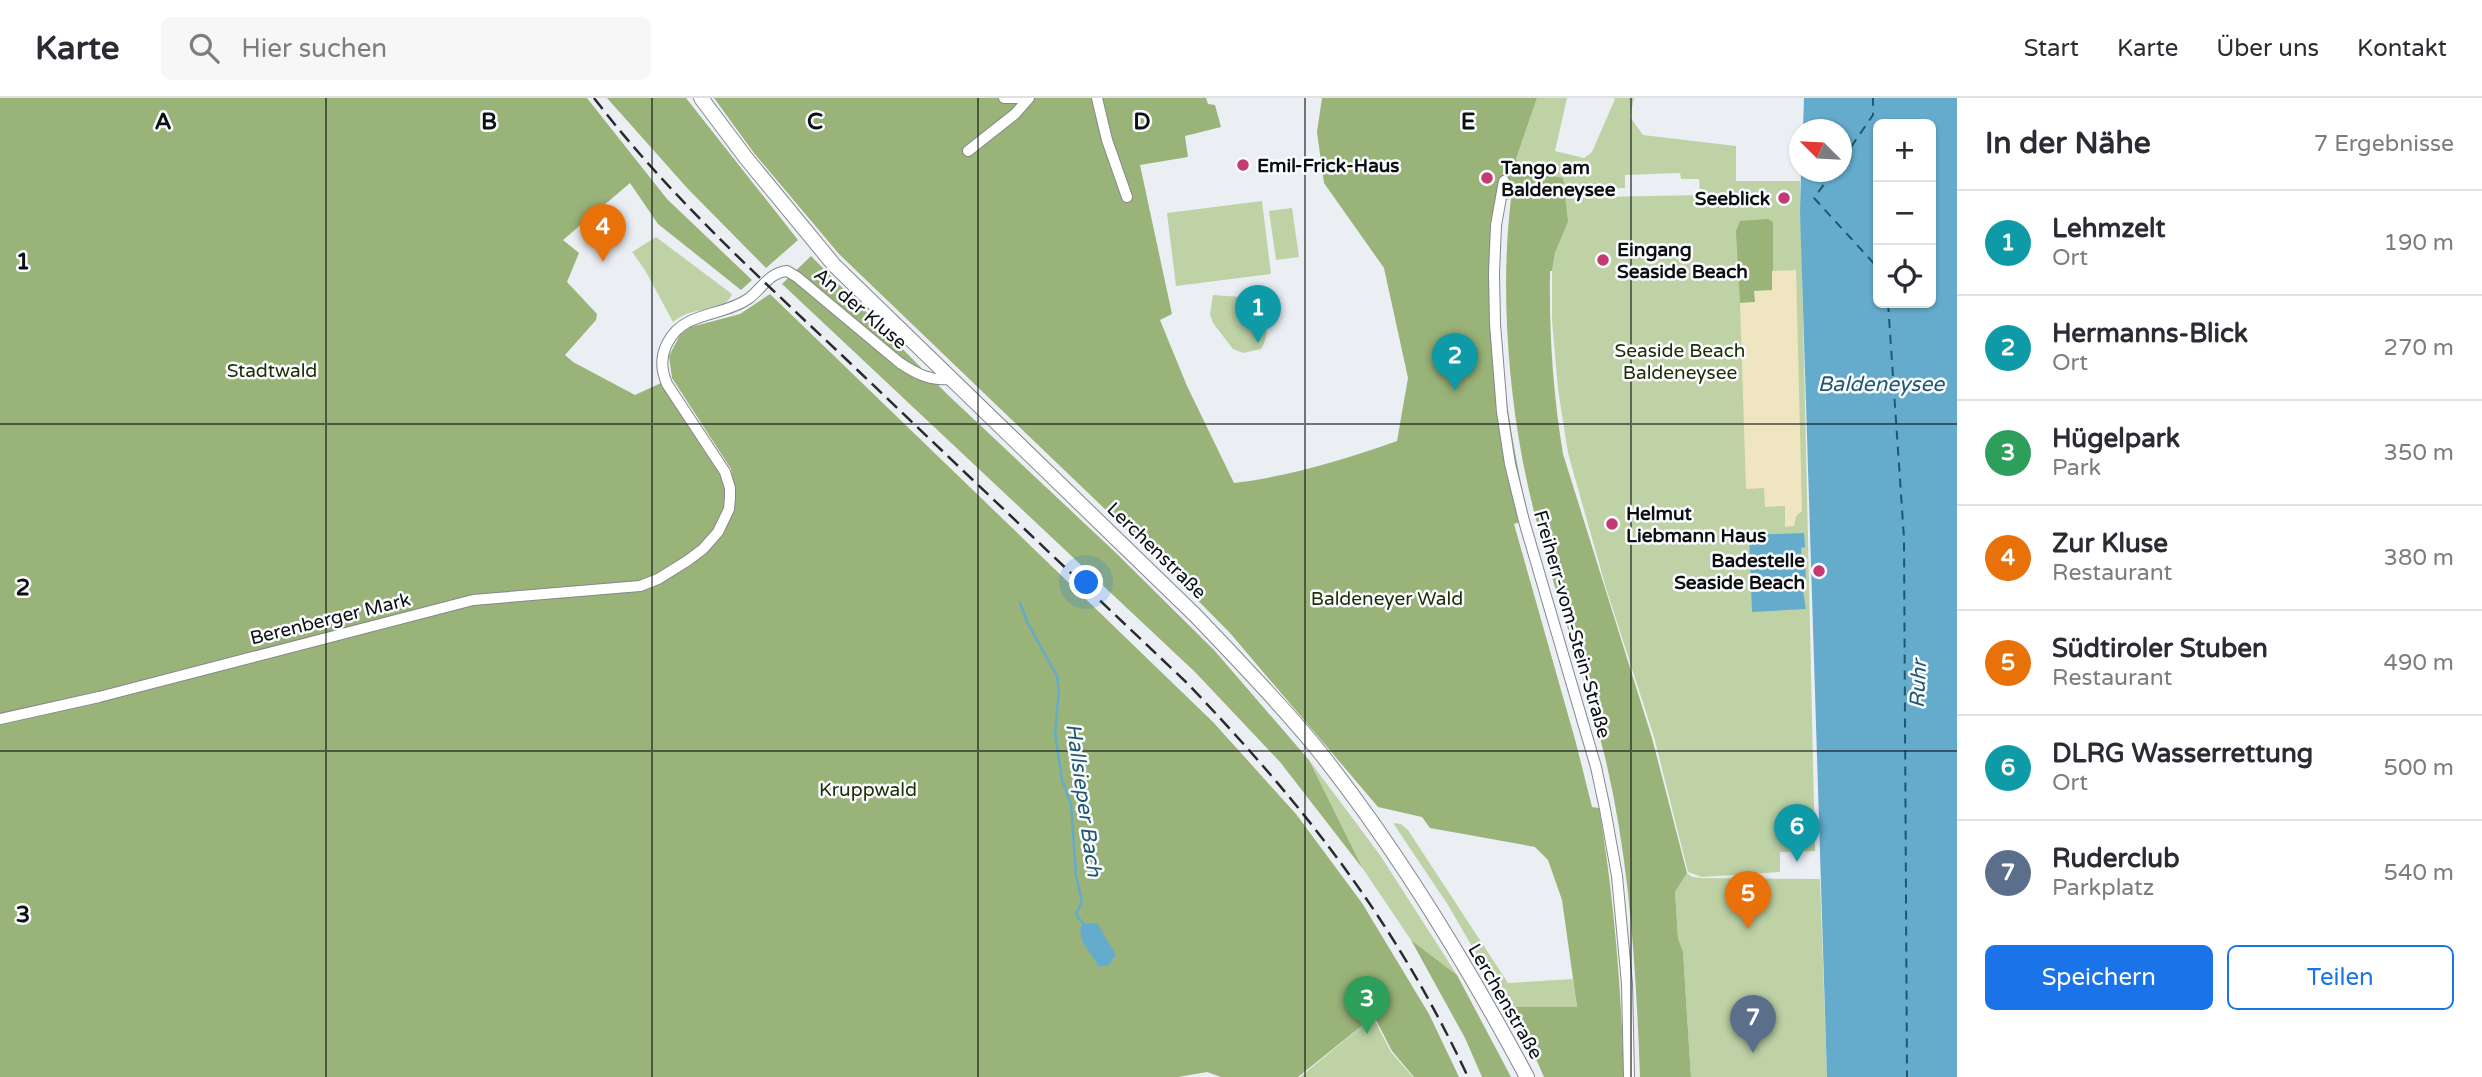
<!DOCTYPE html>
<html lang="de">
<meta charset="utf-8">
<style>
body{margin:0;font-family:"Varela Round",sans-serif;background:#f7f7f7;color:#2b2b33}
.controls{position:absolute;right:21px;top:21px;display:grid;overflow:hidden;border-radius:10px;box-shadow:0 2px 5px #0004}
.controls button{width:63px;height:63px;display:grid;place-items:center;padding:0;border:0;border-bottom:2px solid #e1e1e2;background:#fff;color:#2b2b33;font:35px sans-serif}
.compass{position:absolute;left:1789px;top:21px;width:63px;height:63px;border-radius:50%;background:#fff;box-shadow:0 2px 5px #0004;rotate:294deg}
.you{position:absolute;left:1087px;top:485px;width:24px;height:24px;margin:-18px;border:5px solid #fff;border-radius:50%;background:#1a73e8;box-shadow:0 0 0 10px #1a73e833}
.badge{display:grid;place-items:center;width:46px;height:46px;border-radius:50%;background:#1a73e8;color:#fff;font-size:23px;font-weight:700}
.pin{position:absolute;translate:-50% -58px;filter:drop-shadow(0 2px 4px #0008)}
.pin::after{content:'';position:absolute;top:37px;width:24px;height:21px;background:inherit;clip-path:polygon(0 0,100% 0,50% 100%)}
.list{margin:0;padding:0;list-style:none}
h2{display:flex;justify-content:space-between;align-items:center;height:91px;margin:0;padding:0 28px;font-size:30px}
h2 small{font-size:23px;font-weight:400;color:#7c7c81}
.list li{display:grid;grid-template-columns:46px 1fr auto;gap:21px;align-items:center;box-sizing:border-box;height:105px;padding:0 28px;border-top:2px solid #e1e1e2}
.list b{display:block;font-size:26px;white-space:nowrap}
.list p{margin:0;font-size:23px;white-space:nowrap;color:#7c7c81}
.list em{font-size:23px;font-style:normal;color:#7c7c81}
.actions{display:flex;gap:14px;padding:21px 28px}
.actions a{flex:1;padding:16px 0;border:2px solid #1a73e8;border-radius:10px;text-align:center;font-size:24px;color:#1a73e8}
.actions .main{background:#1a73e8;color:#fff}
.icon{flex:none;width:38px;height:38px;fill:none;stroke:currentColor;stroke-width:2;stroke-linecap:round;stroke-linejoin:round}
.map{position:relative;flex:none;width:1957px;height:979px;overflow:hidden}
header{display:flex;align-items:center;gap:42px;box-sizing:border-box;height:98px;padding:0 35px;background:#fff;border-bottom:2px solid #e1e1e2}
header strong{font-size:33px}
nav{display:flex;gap:38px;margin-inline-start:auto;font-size:24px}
.search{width:490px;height:63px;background:#f7f7f7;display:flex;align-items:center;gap:18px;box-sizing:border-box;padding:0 24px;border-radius:10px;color:#7c7c81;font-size:26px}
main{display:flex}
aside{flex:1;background:#fff}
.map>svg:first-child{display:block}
.green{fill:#bed2a6;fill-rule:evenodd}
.forest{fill:#9ab378}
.sand{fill:#efe5c0}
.water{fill:#65accc;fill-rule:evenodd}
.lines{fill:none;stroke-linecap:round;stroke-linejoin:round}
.stream{stroke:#65accc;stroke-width:2.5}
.ferry{stroke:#1f576f;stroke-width:2;stroke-dasharray:9 7;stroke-linecap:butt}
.minor-casing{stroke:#84888c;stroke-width:12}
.secondary-casing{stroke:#84888c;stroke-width:16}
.minor{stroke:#fff;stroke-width:10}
.secondary{stroke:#fff;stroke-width:14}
.rail{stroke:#292a2c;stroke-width:2.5;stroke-dasharray:14 7;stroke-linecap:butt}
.grid{fill:none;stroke:#0d0e0f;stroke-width:2;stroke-opacity:0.55}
.poi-dot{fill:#c43a72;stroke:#fafcff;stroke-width:2.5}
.labels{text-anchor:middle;stroke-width:5;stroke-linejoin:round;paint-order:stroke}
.poi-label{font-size:19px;font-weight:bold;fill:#0d0e0f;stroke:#fafcff;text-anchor:start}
.street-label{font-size:19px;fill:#0d0e0f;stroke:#fafcff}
.park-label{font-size:19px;fill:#202f03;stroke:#fafcff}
.water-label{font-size:21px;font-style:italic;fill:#1f576f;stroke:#fafcff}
.grid-label{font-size:23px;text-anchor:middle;font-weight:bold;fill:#0d0e0f;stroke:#fafcff;stroke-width:5;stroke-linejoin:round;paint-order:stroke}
</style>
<header>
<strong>Karte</strong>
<div class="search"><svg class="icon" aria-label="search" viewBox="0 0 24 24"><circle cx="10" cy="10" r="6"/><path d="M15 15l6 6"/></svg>Hier suchen</div>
<nav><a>Start</a><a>Karte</a><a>Über uns</a><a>Kontakt</a></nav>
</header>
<main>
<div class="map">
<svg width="1957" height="979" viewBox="0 0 1957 979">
<rect width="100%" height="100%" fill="#ebeff4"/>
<!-- green -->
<path class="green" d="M 1537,0 L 1567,0 L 1555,53 L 1584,60 L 1592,54 L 1615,1 L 1612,0 L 1634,0 L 1630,19 L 1643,37 L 1736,48 L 1736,83 L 1800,83 L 1815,753 L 1780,754 L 1780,774 L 1702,779 L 1688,774 L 1654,639 L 1606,490 L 1568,355 L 1558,291 L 1552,222 L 1552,173 L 1555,155 L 1568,124 L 1524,73 L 1516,61 ZM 1680,75 L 1681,81 L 1699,81 L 1700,97 L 1601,99 L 1601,91 L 1625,90 L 1625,77 Z
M 1262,103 L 1271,176 L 1176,188 L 1167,115 Z
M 1292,110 L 1299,159 L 1276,162 L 1269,113 Z
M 656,139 L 732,196 C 726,212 704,210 689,215 C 683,217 678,220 673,224 L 645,172 L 632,154 Z
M 1213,197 L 1255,200 C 1265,218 1272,233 1261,251 L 1243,255 L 1233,251 L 1213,225 L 1210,216 Z
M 1309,662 L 1380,757 L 1457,877 L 1411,842 L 1363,771 Z
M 1393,725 L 1401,726 L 1408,732 L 1508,885 L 1573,881 L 1577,910 L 1507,909 L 1448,807 Z
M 1687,775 L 1692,779 L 1703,780 L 1820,781 L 1827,979 L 1691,979 L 1683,854 L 1678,840 L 1675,794 Z
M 1373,919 L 1391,954 L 1413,979 L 1300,979 Z"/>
<!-- forest -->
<path class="forest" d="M 0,0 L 587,0 L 667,101 L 752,182 L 741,192 L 658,126 L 630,85 L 563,142 L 579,155 L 567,184 L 597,216 L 596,222 L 565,257 L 573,264 L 635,297 L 661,285 C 675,307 689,328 703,349 C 709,358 717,367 722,376 C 747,426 679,465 643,483 L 473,504 L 635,492 L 705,452 L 734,392 L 731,371 L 672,280 L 669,258 L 680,237 L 691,229 L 740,216 L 770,196 L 1213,624 L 1296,716 L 1362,805 L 1429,916 L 1459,979 L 1414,979 L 1392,953 L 1374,918 L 1298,979 L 1221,979 L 1207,974 L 1178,979 L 0,979 Z
M 607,0 L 686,0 L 798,142 L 766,170 L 688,91 Z
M 714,0 L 1206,0 L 1208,6 L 1215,7 L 1221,29 L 1185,38 L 1188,59 L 1140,67 L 1172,216 L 1160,222 L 1187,288 L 1234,385 C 1290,378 1344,362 1397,343 L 1408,280 L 1384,170 L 1324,85 L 1317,34 L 1322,0 L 1537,0 L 1516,61 L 1524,73 L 1563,80 L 1568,124 L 1555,155 L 1552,173 L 1550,173 C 1549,235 1553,295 1563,356 L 1652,640 L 1687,775 L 1675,794 L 1678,840 L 1683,854 L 1691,979 L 1640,979 C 1636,871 1630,764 1605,659 C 1580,558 1541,461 1522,359 C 1507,278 1501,182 1511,101 L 1503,102 C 1490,209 1505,318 1529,421 L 1514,426 L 1576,645 L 1592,709 L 1599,710 C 1614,799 1621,888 1624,979 L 1544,979 L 1531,950 L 1506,909 L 1577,909 L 1562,802 L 1548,762 L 1535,749 L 1430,730 L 1422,719 L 1378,709 L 1230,535 L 1156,460 L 839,156 L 754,55 Z
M 1768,121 L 1773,124 L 1773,192 L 1755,204 L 1740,205 L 1736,133 L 1740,123 Z
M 811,158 L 948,297 L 1115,454 L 1214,552 L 1309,662 L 1363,771 L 1280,664 L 1195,574 L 782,186 Z
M 1411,842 L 1457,877 L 1511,979 L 1482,979 L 1465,940 Z"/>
<!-- sand -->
<path class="sand" d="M 1796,172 L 1802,413 L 1796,418 L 1794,428 L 1785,429 L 1785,408 L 1765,409 L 1764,390 L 1746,391 L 1740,205 L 1755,204 L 1754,193 L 1772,192 L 1772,173 Z"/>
<!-- water -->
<path class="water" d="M 1804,0 L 1957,0 L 1957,979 L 1827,979 L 1800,114 L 1801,74 L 1842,74 L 1842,32 L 1803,31 ZM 1931,26 L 1931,205 L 1878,205 L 1878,26 Z
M 1804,435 L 1805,449 L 1801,450 L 1802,459 L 1805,459 L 1806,486 L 1802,487 L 1806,511 L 1752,514 L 1749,437 Z
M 1097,825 L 1116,857 L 1109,867 L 1099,869 L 1082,843 L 1080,831 L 1083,826 Z"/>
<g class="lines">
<!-- stream -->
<path class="stream" d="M 1020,504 L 1027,524 L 1057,578 L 1059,593 L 1055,635 L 1062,682 L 1071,706 L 1076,778 L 1082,804 L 1076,816 L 1083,826"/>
<!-- ferry -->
<path class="ferry" d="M 1842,62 L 1873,17 L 1873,0
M 1833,74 L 1814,100 L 1878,170
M 1888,205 L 1904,440 L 1907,979"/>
<defs>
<path id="minor" d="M 1004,0 L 1018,0
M 1097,0 L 1107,42 L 1127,99
M 968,53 L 1015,16 L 1029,0
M 1504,83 L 1496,127 L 1494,175 L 1495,226 L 1502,314 L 1510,366 L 1524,423 L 1596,669 L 1605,711 L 1617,778 L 1627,886 L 1629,979
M 0,621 L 99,599 L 473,502 L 640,488 L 658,481 L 687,463 L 703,451 L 718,434 L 729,411 L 730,400 L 730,390 L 725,374 L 667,286 C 661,272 660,258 668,244 C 684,213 722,219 748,201 C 762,191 768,175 787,173 L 797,179 L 900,265 C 917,276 930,283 950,281"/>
<path id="secondary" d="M 701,0 L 746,60 L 834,167 L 1195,517 C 1236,560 1277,602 1314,647 C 1396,749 1465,863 1527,979"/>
</defs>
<!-- minor casing -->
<use href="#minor" class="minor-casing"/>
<!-- secondary casing -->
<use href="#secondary" class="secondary-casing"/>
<!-- minor -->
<use href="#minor" class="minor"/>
<!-- secondary -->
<use href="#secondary" class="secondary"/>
<!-- rail -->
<path class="rail" d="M 594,0 C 668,97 759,179 848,263 C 960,370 1073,477 1186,584 C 1304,707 1395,823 1468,979"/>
</g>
<!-- grid -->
<path class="grid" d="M 326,0 L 326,979M 652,0 L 652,979M 978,0 L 978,979M 1305,0 L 1305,979M 1631,0 L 1631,979M 0,326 L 1957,326M 0,653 L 1957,653"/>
<!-- markers -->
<g class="poi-dot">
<circle cx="1243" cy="67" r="7"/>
<circle cx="1487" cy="80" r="7"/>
<circle cx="1784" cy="100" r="7"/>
<circle cx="1603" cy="162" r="7"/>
<circle cx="1612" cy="426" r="7"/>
<circle cx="1819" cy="473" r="7"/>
</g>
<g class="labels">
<!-- poi labels -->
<g class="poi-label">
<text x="1257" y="74">Emil-Frick-Haus</text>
<text x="1501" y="76">Tango am<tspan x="1501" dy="22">Baldeneysee</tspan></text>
<text x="1770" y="107" text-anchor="end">Seeblick</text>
<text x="1617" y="158">Eingang<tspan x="1617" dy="22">Seaside Beach</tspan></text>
<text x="1626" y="422">Helmut<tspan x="1626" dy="22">Liebmann Haus</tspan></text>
<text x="1805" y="469" text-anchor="end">Badestelle<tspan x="1805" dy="22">Seaside Beach</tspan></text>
</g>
<!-- street labels -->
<g class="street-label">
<text transform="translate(861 210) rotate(40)" y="7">An der Kluse</text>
<text transform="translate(1157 452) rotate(44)" y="7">Lerchenstraße</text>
<text transform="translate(330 520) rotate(-14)" y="7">Berenberger Mark</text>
<text transform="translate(1573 526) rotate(74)" y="7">Freiherr-vom-Stein-Straße</text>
<text transform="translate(1506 903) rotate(60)" y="7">Lerchenstraße</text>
</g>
<!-- park labels -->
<g class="park-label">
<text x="1680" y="259">Seaside Beach<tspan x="1680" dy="22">Baldeneysee</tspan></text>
<text x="272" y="279">Stadtwald</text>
<text x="1387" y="507">Baldeneyer Wald</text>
<text x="868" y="698">Kruppwald</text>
</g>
<!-- water labels -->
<g class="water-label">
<text x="1881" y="293">Baldeneysee</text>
<text transform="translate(1918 586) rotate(-87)" y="7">Ruhr</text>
<text transform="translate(1084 702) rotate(82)" y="7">Hallsieper Bach</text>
</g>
</g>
<g class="grid-label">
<text x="163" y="31">A</text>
<text x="489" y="31">B</text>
<text x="815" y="31">C</text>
<text x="1142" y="31">D</text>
<text x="1468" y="31">E</text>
<text x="23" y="171">1</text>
<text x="23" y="497">2</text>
<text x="23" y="824">3</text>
</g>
</svg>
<div class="controls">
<button>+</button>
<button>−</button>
<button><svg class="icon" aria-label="locate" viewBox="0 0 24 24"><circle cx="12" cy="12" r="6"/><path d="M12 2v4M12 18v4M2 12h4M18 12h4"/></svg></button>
</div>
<svg class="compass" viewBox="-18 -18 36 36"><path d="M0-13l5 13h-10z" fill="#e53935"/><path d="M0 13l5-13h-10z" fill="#7c7c81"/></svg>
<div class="you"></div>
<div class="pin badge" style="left:1258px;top:245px;background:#0f9aa8">1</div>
<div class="pin badge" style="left:1455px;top:293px;background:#0f9aa8">2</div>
<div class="pin badge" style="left:1367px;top:936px;background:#2e9e5b">3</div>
<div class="pin badge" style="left:603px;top:164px;background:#e8710a">4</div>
<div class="pin badge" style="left:1748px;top:831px;background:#e8710a">5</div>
<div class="pin badge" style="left:1797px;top:764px;background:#0f9aa8">6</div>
<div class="pin badge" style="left:1753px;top:955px;background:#5c6f8a">7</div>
</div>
<aside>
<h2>In der Nähe<small>7 Ergebnisse</small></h2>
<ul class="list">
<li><span class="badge" style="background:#0f9aa8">1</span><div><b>Lehmzelt</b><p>Ort</p></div><em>190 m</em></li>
<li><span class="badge" style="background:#0f9aa8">2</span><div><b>Hermanns-Blick</b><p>Ort</p></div><em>270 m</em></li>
<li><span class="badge" style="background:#2e9e5b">3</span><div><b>Hügelpark</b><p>Park</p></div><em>350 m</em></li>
<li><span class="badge" style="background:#e8710a">4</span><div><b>Zur Kluse</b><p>Restaurant</p></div><em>380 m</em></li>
<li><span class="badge" style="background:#e8710a">5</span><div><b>Südtiroler Stuben</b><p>Restaurant</p></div><em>490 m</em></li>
<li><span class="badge" style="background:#0f9aa8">6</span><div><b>DLRG Wasserrettung</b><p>Ort</p></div><em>500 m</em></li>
<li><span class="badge" style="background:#5c6f8a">7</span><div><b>Ruderclub</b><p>Parkplatz</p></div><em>540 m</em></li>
</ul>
<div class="actions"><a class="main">Speichern</a><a>Teilen</a></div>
</aside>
</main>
